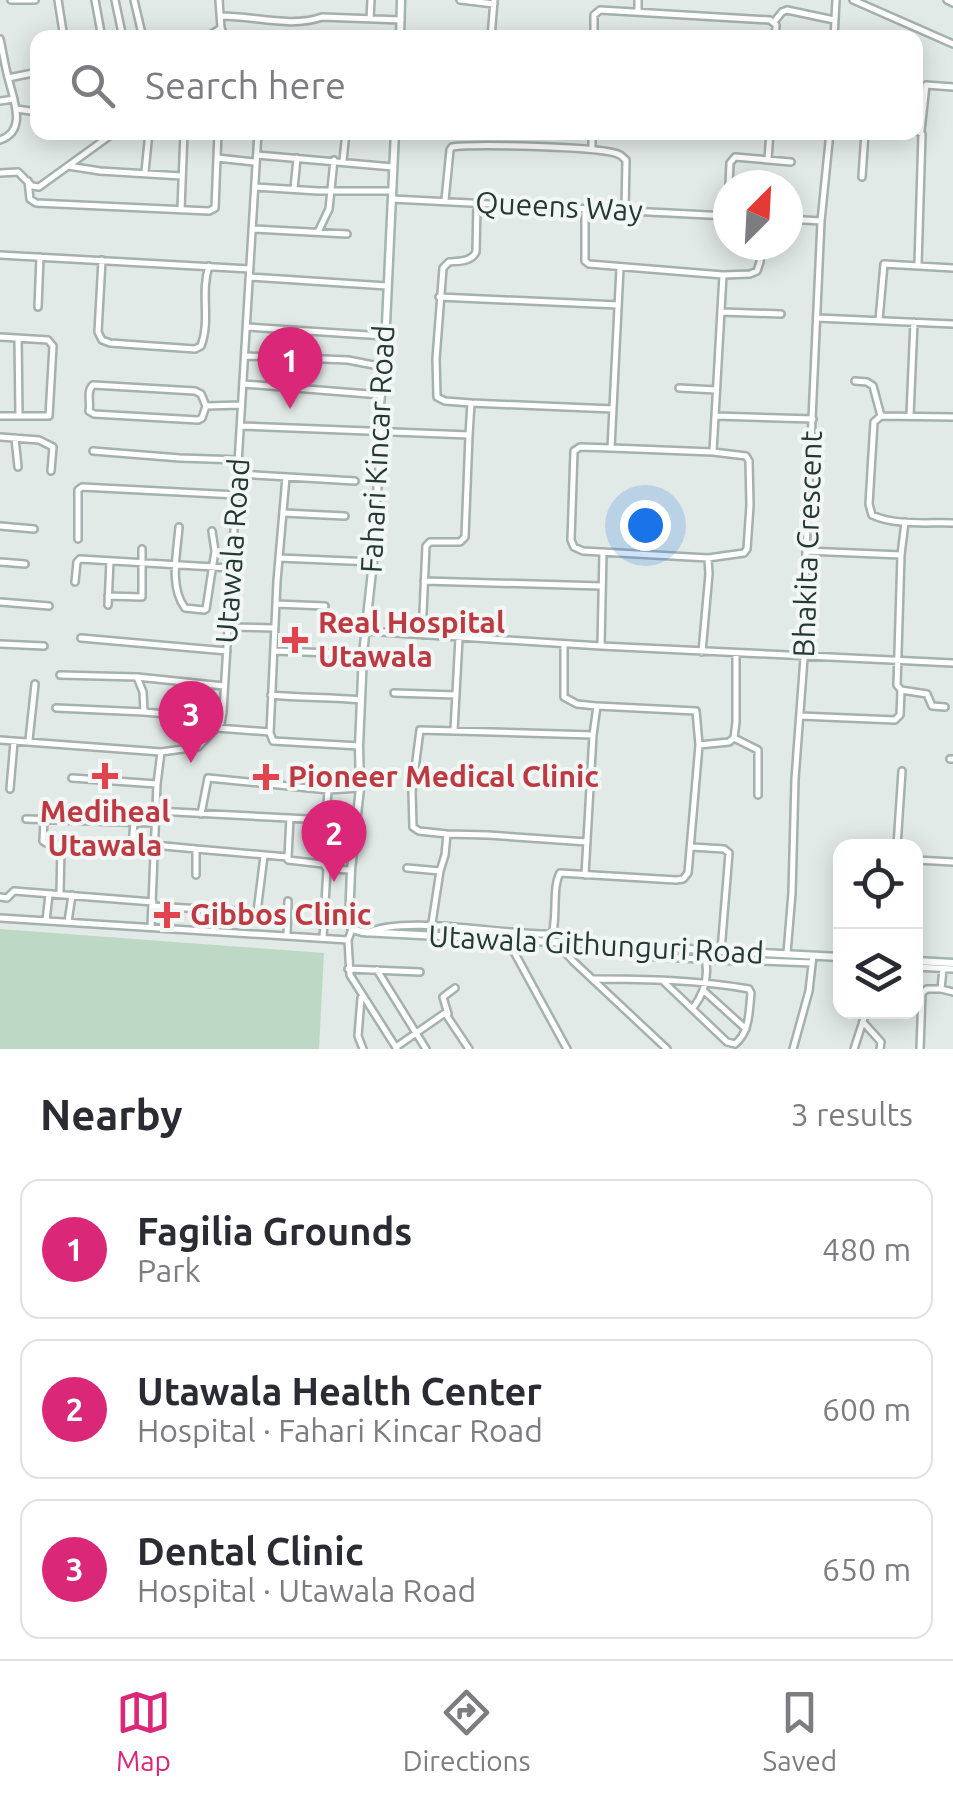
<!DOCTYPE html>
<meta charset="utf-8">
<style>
body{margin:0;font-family:Ubuntu,sans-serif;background:#f2f2f3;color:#2b2b33}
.controls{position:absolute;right:30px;bottom:30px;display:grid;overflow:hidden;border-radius:20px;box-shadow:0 5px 25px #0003}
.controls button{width:90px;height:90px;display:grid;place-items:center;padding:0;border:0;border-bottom:2px solid #e1e1e2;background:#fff;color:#2b2b33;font:50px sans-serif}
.compass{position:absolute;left:713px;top:170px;width:90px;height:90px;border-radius:50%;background:#fff;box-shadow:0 5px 25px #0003;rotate:24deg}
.you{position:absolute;left:645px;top:525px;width:35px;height:35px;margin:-25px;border:8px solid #fff;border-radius:50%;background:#1a73e8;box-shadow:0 0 0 15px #1a73e833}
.badge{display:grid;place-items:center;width:65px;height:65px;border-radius:50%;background:#db2777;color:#fff;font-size:32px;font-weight:700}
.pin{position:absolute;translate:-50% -82px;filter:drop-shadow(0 2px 5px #0008)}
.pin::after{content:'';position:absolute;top:52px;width:35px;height:30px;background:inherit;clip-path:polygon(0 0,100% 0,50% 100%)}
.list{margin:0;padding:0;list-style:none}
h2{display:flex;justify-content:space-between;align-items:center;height:130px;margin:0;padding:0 40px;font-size:42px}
h2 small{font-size:32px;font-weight:400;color:#7c7c81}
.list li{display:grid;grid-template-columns:65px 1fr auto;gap:30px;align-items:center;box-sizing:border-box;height:140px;margin:0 20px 20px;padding:0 20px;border:2px solid #e1e1e2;border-radius:20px}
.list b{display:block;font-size:38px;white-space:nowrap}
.list p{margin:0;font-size:32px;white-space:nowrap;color:#7c7c81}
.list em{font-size:32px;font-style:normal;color:#7c7c81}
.icon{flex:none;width:55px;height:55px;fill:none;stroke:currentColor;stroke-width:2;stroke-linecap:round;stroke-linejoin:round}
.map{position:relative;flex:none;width:953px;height:1049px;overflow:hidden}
.search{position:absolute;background:#fff;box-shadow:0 5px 25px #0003;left:30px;right:30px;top:30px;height:110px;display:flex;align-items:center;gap:25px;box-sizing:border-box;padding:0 35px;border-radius:20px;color:#7c7c81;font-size:38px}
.sheet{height:610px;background:#fff}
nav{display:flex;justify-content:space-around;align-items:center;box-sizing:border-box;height:140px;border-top:2px solid #e1e1e2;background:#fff;font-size:28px;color:#7c7c81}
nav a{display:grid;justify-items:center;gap:5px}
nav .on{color:#db2777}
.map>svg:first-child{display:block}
.green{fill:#bdd9c6}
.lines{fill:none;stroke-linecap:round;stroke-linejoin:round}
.street-casing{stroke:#a5b1ae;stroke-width:10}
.secondary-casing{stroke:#a2b5af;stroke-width:11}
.street{stroke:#fff;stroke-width:5}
.secondary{stroke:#fff;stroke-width:6}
.health-dot{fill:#e0444e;stroke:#f2f7f5;stroke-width:4}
.labels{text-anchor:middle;stroke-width:8;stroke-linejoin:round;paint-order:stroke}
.street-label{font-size:30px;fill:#243934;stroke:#f2f7f5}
.health-label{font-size:30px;font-weight:bold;fill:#be3a42;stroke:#f2f7f5;text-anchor:start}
</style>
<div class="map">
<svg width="953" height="1049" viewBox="0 0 953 1049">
<rect width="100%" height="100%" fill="#e2eae7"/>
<!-- green -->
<path class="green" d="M 0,929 L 324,953 L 319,1049 L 0,1049 Z"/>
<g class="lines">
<defs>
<path id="street" d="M 11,0 L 35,0
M 58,0 L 64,38
M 95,0 L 102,38
M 115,0 L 123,38
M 134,0 L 143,38
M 219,0 L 221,28 L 225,38
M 460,0 L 494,4
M 638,0 L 638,12
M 853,0 L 953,44
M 947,0 L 953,3
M 221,16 C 255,16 291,28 322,17 L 401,20
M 370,19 L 371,0
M 774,22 L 782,12 L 787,10 L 834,20
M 206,38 L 221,28
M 491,38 L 494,0
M 594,38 L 594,15 L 600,10 L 770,20 L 776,25 L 775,38
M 834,38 L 836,0
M 0,39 C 3,53 5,67 9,81 C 14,101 27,131 0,140
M 8,78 L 38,72
M 0,101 L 14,99
M 16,109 L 38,112
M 916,130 L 922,134 L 918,264
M 921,131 L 926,85 L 953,87
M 592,149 L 592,132
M 257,155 L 393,167
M 217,158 L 254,162
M 768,159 L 770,132
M 343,161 L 346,132
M 68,166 L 100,171 L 181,176
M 145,172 L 149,132
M 0,173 L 18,172 L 32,186 L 39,187 L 115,132
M 862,177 L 865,132
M 28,181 L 30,199 L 36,203 L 209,211 L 215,208 L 218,132
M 729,185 L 730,163 L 735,157 L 791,162
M 255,187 L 318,191 L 391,191
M 294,189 L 297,158
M 392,199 L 728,216
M 445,200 L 450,150 L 452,147 C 473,144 605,146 620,155 C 622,156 624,159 626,160 L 625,210
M 181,209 L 184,132
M 585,210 L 585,261 L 589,264 L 723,275 L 713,452
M 727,215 L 728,193
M 788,219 L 821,221
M 253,229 L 347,234
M 318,232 L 329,209 L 334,160
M 0,255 L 250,269
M 102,260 L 98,332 L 102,340 L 110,343 L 195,349 L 201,346 C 211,320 200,293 209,266
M 723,275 L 750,274 L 757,271 L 760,262 L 761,245
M 250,277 L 387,286
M 439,297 L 618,305
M 38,307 L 40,257
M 721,312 L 781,314
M 817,318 L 953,324
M 879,320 L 884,264 L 953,268
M 247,327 L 384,336
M 0,337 L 48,340 L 53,346 L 49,416 L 0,416
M 18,338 L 19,415
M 245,356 L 348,360 L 384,367
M 855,381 L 867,382 L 873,386 L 881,416 L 874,422 L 869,504 L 872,515 C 896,526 927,522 953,523
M 244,384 L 381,395
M 93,385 L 195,391 L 201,394 L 206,406 L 202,418 L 198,420 L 94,414 L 89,411 C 91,402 86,391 93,385 Z
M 679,388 L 716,390
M 471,403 L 445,401 L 437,397 L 436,359 L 443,268 L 449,262 C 459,261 471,262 476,252 L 477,203
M 206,406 L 241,405
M 910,415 L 914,322
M 716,416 L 813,419
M 881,416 L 953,417
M 242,426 L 469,435 L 471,403 L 613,409
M 0,437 L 39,440 L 53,447 L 51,471
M 15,438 L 18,467
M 611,448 L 580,447 L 574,451 L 571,540 L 574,547 L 583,551 L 708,558 L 744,553 L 747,549 L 750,505 L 749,461 L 746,456 L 713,452 L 611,448 L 620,268
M 93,451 L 180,458 L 240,460
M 239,474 L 355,481
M 286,477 L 277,581 L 270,733 L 273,741 L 359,746
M 283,513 L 345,516
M 905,522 L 901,555 L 897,685 L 901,690 L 927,694 L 932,706 L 945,707
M 0,526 L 34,529
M 179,527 C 177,553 169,587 185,608 L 204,610 L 206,609 L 215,551 L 212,531
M 78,539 L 78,490 L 82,487 L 237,495
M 806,551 L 901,555
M 279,558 L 373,562
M 0,562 L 25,564
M 424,581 L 601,586
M 75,582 L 77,562 L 80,559 L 230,568
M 108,596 L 142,597 L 142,549
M 0,602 L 49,606
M 276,604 L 325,606
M 108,605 L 110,561
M 227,627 L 274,628
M 365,631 L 601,646 L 603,552
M 422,635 L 426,546 L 430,542 L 460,542 L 465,537 L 469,435
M 81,638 L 227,651
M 0,644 L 44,646
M 564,645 L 564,697 L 577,704 L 596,706
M 601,646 L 953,663
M 274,651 L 363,654
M 702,652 L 709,574 L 708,558
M 60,675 L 137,677 L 224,686
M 137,677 L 143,692 L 144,712
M 394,693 L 456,695
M 271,695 C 301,698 331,697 361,700
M 56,708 L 144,712 L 222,719
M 800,716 L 895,720 L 900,715 L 901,690
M 217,728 L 270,732
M 454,730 L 459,638
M 734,738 L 758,750 L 758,795
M 0,740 L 161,752
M 29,740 L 35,684
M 699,745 L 729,742 L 734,738 L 736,722 L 736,654
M 950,759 L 953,759
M 72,778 L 157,784
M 10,789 L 14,742
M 156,811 L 327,820
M 201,814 L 208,778 L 328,790 L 360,788
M 26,819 L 155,823
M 44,820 L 43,841 L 46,843 L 124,850 L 132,845 L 134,823
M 447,834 L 488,835 L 587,842
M 154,845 L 196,849
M 897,846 L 902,771
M 692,847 L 724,849 L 729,853 L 721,951
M 288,857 L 290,818
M 916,860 L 953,862
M 407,868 L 440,871 L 445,855 L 447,834 L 419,831 L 413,827 L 412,792 L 420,730 L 593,735
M 327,869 L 351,870
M 196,875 L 196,849 L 287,857 L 288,860 L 323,864
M 60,894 L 61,844
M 0,897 L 7,898 L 14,891 L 153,902
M 152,906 L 287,914
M 257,912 L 264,856
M 0,918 L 348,940
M 46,921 L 49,894
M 68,922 L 72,895
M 151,927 L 157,784 L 161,752 L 198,747 L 221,723 L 223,712 L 258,132
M 352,929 L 348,940 L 350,975 L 397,1049
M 367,933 C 405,914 507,936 553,934
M 287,934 L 288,901
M 430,936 L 440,871
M 323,938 L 327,869 L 323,864 L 328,790
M 507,939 L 567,1049
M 550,942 C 559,919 551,890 560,873 L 676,880 L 683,879 L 688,873 L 699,745 L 696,711 L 597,706 L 593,735 L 585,875
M 556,942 L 573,961 L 667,1049
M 638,947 L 641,956 L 739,961 L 741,952
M 787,953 L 792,893 L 795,779 L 804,658 L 806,551 L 821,221 L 830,132
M 741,960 L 812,963
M 916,967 L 953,969
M 348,969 L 420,972
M 943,969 L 941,989 L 953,992
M 377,970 L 426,1049
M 594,979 C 645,979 699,980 749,989 L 751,993 C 749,1011 750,1032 735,1044 L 727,1042 L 663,981
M 704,991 L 746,1029
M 361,998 L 358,1036 L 363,1049
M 693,1008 C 706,991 710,971 703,950
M 448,1014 L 443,997 L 455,988
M 863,1022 L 881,1042 L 880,1049
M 396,1047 L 445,1013 L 469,1049
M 793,1049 L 809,991 L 813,956
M 854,1049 L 866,1012
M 920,1049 L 922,993 L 927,989 L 941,989"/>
<path id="secondary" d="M 400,38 L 401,0
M 395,132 L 384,367 L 377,432 L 381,453 L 373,532 L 373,562 L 363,654 L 359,746 L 360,788 L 351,870 L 349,924 L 352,929 L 362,932 L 840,957
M 916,961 L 953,963"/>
</defs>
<!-- street casing -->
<use href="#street" class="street-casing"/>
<!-- secondary casing -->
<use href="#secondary" class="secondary-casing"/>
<!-- street -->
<use href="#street" class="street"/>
<!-- secondary -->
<use href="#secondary" class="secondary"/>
</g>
<!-- markers -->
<g class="health-dot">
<path d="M290 625h10v10h10v10h-10v10h-10v-10h-10v-10h10z"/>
<path d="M100 761h10v10h10v10h-10v10h-10v-10h-10v-10h10z"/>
<path d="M261 762h10v10h10v10h-10v10h-10v-10h-10v-10h10z"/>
<path d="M162 900h10v10h10v10h-10v10h-10v-10h-10v-10h10z"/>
</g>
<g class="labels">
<!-- street labels -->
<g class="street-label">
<text transform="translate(559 207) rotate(3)" y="10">Queens Way</text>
<text transform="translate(378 449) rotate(-87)" y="10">Fahari Kincar Road</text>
<text transform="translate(808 544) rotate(-88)" y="10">Bhakita Crescent</text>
<text transform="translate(233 551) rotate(-86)" y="10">Utawala Road</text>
<text transform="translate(596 945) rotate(3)" y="10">Utawala Githunguri Road</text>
</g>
<!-- health labels -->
<g class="health-label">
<text x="318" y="633">Real Hospital<tspan x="318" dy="34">Utawala</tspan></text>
<text x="288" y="787">Pioneer Medical Clinic</text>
<text x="105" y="822" text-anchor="middle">Mediheal<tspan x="105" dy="34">Utawala</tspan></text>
<text x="190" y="925">Gibbos Clinic</text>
</g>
</g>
</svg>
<div class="controls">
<button><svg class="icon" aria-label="locate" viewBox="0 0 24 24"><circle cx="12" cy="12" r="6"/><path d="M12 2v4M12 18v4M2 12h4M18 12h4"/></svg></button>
<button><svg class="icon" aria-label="layers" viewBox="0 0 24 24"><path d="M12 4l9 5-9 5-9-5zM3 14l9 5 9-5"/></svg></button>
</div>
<svg class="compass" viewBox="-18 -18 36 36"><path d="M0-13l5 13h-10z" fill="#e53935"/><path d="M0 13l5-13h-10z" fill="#7c7c81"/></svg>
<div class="you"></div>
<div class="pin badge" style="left:290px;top:409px">1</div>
<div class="pin badge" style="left:334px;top:882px">2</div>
<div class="pin badge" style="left:191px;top:763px">3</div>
<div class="search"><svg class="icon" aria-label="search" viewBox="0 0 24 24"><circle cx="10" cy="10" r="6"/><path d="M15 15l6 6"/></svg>Search here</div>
</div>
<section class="sheet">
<h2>Nearby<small>3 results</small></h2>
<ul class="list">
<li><span class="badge">1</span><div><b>Fagilia Grounds</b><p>Park</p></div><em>480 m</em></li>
<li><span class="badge">2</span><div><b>Utawala Health Center</b><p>Hospital · Fahari Kincar Road</p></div><em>600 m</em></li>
<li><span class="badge">3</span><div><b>Dental Clinic</b><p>Hospital · Utawala Road</p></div><em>650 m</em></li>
</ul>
</section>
<nav>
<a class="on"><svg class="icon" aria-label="map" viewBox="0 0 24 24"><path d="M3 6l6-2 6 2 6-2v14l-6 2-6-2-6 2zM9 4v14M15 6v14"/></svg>Map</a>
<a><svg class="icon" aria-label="directions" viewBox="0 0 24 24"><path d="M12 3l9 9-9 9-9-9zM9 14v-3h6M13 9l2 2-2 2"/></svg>Directions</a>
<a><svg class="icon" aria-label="saved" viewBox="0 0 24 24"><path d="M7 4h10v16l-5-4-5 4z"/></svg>Saved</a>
</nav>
